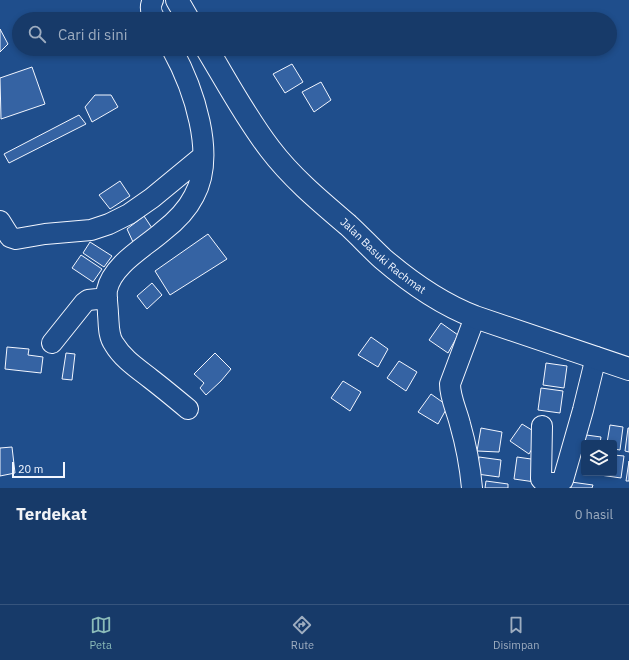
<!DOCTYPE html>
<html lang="id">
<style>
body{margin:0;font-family:"IBM Plex Sans",sans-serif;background:#244571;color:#f1f3f6}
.controls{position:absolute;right:12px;bottom:12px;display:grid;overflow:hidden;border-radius:4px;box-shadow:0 2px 6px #0003}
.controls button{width:36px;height:36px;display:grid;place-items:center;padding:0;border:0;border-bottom:1px solid #36547d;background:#173a69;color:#f1f3f6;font:20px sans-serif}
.scale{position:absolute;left:12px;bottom:10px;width:53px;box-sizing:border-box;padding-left:4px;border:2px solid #f2f6ff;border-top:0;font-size:11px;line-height:14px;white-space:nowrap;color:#f2f6ff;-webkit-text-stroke:3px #1f4e8c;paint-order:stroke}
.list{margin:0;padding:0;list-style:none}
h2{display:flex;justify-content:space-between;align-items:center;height:52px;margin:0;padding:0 16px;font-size:17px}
h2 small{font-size:13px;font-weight:400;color:#9eadc0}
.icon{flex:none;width:22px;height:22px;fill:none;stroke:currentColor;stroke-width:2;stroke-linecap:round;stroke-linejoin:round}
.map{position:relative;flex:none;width:629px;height:488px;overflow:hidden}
.search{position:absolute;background:#173a69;box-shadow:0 2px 6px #0003;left:12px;right:12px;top:12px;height:44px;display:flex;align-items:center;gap:10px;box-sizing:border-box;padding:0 14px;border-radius:22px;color:#9eadc0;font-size:15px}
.sheet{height:116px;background:#173a69}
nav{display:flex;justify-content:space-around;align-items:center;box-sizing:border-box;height:56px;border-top:1px solid #36547d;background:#173a69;font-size:11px;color:#9eadc0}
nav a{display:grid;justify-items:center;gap:2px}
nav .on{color:#8bbbb9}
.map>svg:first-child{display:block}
.building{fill:#3563a3;stroke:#f2f6ff}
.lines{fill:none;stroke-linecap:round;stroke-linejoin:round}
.minor-casing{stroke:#f2f6ff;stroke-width:22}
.highway-casing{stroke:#f2f6ff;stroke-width:24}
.minor{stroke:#1f4e8c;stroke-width:20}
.highway{stroke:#1f4e8c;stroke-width:22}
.labels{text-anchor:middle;stroke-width:3;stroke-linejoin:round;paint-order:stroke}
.street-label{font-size:11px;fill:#f2f6ff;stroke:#1f4e8c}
</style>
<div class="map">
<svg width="629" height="488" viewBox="0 0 629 488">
<rect width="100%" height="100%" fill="#1f4e8c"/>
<!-- building -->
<path class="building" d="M 0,29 L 8,44 L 0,52 Z
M 292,64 L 303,82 L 285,93 L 273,74 Z
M 32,67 L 45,104 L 1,119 L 0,78 Z
M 321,82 L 331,100 L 314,112 L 302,92 Z
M 95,95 L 111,95 L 118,107 L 92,122 L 85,107 Z
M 79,115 L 86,124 L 9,163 L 4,154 Z
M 120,181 L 130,196 L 110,209 L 99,195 Z
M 144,216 L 152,228 L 133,242 L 127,229 Z
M 208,234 L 227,259 L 170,295 L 155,271 Z
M 90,242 L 112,256 L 104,267 L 83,253 Z
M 81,255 L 102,269 L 93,282 L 72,268 Z
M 152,283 L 162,295 L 147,309 L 137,296 Z
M 441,323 L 458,335 L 448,353 L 429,340 Z
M 371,337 L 388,349 L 378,367 L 358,355 Z
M 7,347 L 29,349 L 28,355 L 43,357 L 41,373 L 5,369 Z
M 66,353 L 75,354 L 72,380 L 62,379 Z
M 215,353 L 231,369 L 221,381 L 206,395 L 200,388 L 204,383 L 194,374 Z
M 399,361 L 417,372 L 406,391 L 387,378 Z
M 546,363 L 567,366 L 564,388 L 543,385 Z
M 343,381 L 361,392 L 350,411 L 331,398 Z
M 541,388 L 563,391 L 560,413 L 538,410 Z
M 431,394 L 448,406 L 438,424 L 418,412 Z
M 522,424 L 540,435 L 529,454 L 510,441 Z
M 610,425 L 623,427 L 620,450 L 614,449 L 614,443 L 607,443 Z
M 481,428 L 502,432 L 499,452 L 477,451 Z
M 628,428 L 629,428 L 629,452 L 625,451 Z
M 579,434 L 601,437 L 600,443 L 584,443 L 584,457 L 576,456 Z
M 12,447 L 15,473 L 0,476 L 0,448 Z
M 614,455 L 624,456 L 621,478 L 600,475 L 600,473 L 614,473 Z
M 479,457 L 501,460 L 499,477 L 477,474 Z
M 517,457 L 538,460 L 535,482 L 514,479 Z
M 629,461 L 629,481 L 626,481 Z
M 486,481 L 508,484 L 508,488 L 485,488 Z
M 571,482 L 593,485 L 592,488 L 571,488 Z"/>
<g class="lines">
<defs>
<path id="minor" d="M 153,0 C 149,7 151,13 155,19
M 172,49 C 193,87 217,155 194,196 C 187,210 175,222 162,232 C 145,247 112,265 107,290 C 106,298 108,307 108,314 C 109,324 108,336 114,344 C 123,359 137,368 151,379 C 164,389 176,399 188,409
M 0,221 L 10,237 L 16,239 L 45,234 L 91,230 L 109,224 L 129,214 L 152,198 L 203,156
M 52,343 L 84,303 L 88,300 L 107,298
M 542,426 L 541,479 L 545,483 L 559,483 L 563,480 L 583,410 L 596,357
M 472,488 C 470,466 466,445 460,424 C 457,411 450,398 450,384 L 475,317"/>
<g id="highway">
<path d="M 177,0 L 188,19"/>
<path id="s1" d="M 207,49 C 227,82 246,118 270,149 C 292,178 321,202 348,225 C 360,236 371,248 383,259 C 411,283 441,304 475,317 L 629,369"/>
</g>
</defs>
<!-- minor casing -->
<use href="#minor" class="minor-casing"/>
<!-- highway casing -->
<use href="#highway" class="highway-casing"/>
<!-- minor -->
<use href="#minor" class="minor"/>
<!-- highway -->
<use href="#highway" class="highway"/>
</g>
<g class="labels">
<!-- street labels -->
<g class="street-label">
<text dy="4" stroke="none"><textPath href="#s1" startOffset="274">Jalan Basuki Rachmat</textPath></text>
</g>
</g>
</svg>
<div class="controls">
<button><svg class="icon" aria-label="layers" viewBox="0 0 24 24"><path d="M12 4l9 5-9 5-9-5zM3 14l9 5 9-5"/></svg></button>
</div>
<div class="scale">20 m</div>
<div class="search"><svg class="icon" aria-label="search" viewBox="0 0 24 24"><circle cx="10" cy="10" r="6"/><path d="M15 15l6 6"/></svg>Cari di sini</div>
</div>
<section class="sheet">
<h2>Terdekat<small>0 hasil</small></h2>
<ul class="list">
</ul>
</section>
<nav>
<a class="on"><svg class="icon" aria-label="map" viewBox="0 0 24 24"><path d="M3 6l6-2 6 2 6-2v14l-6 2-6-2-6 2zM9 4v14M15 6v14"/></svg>Peta</a>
<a><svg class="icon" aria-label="directions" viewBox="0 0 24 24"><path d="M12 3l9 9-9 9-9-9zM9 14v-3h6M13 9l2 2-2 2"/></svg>Rute</a>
<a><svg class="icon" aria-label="saved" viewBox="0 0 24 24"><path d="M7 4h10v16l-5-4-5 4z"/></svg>Disimpan</a>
</nav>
